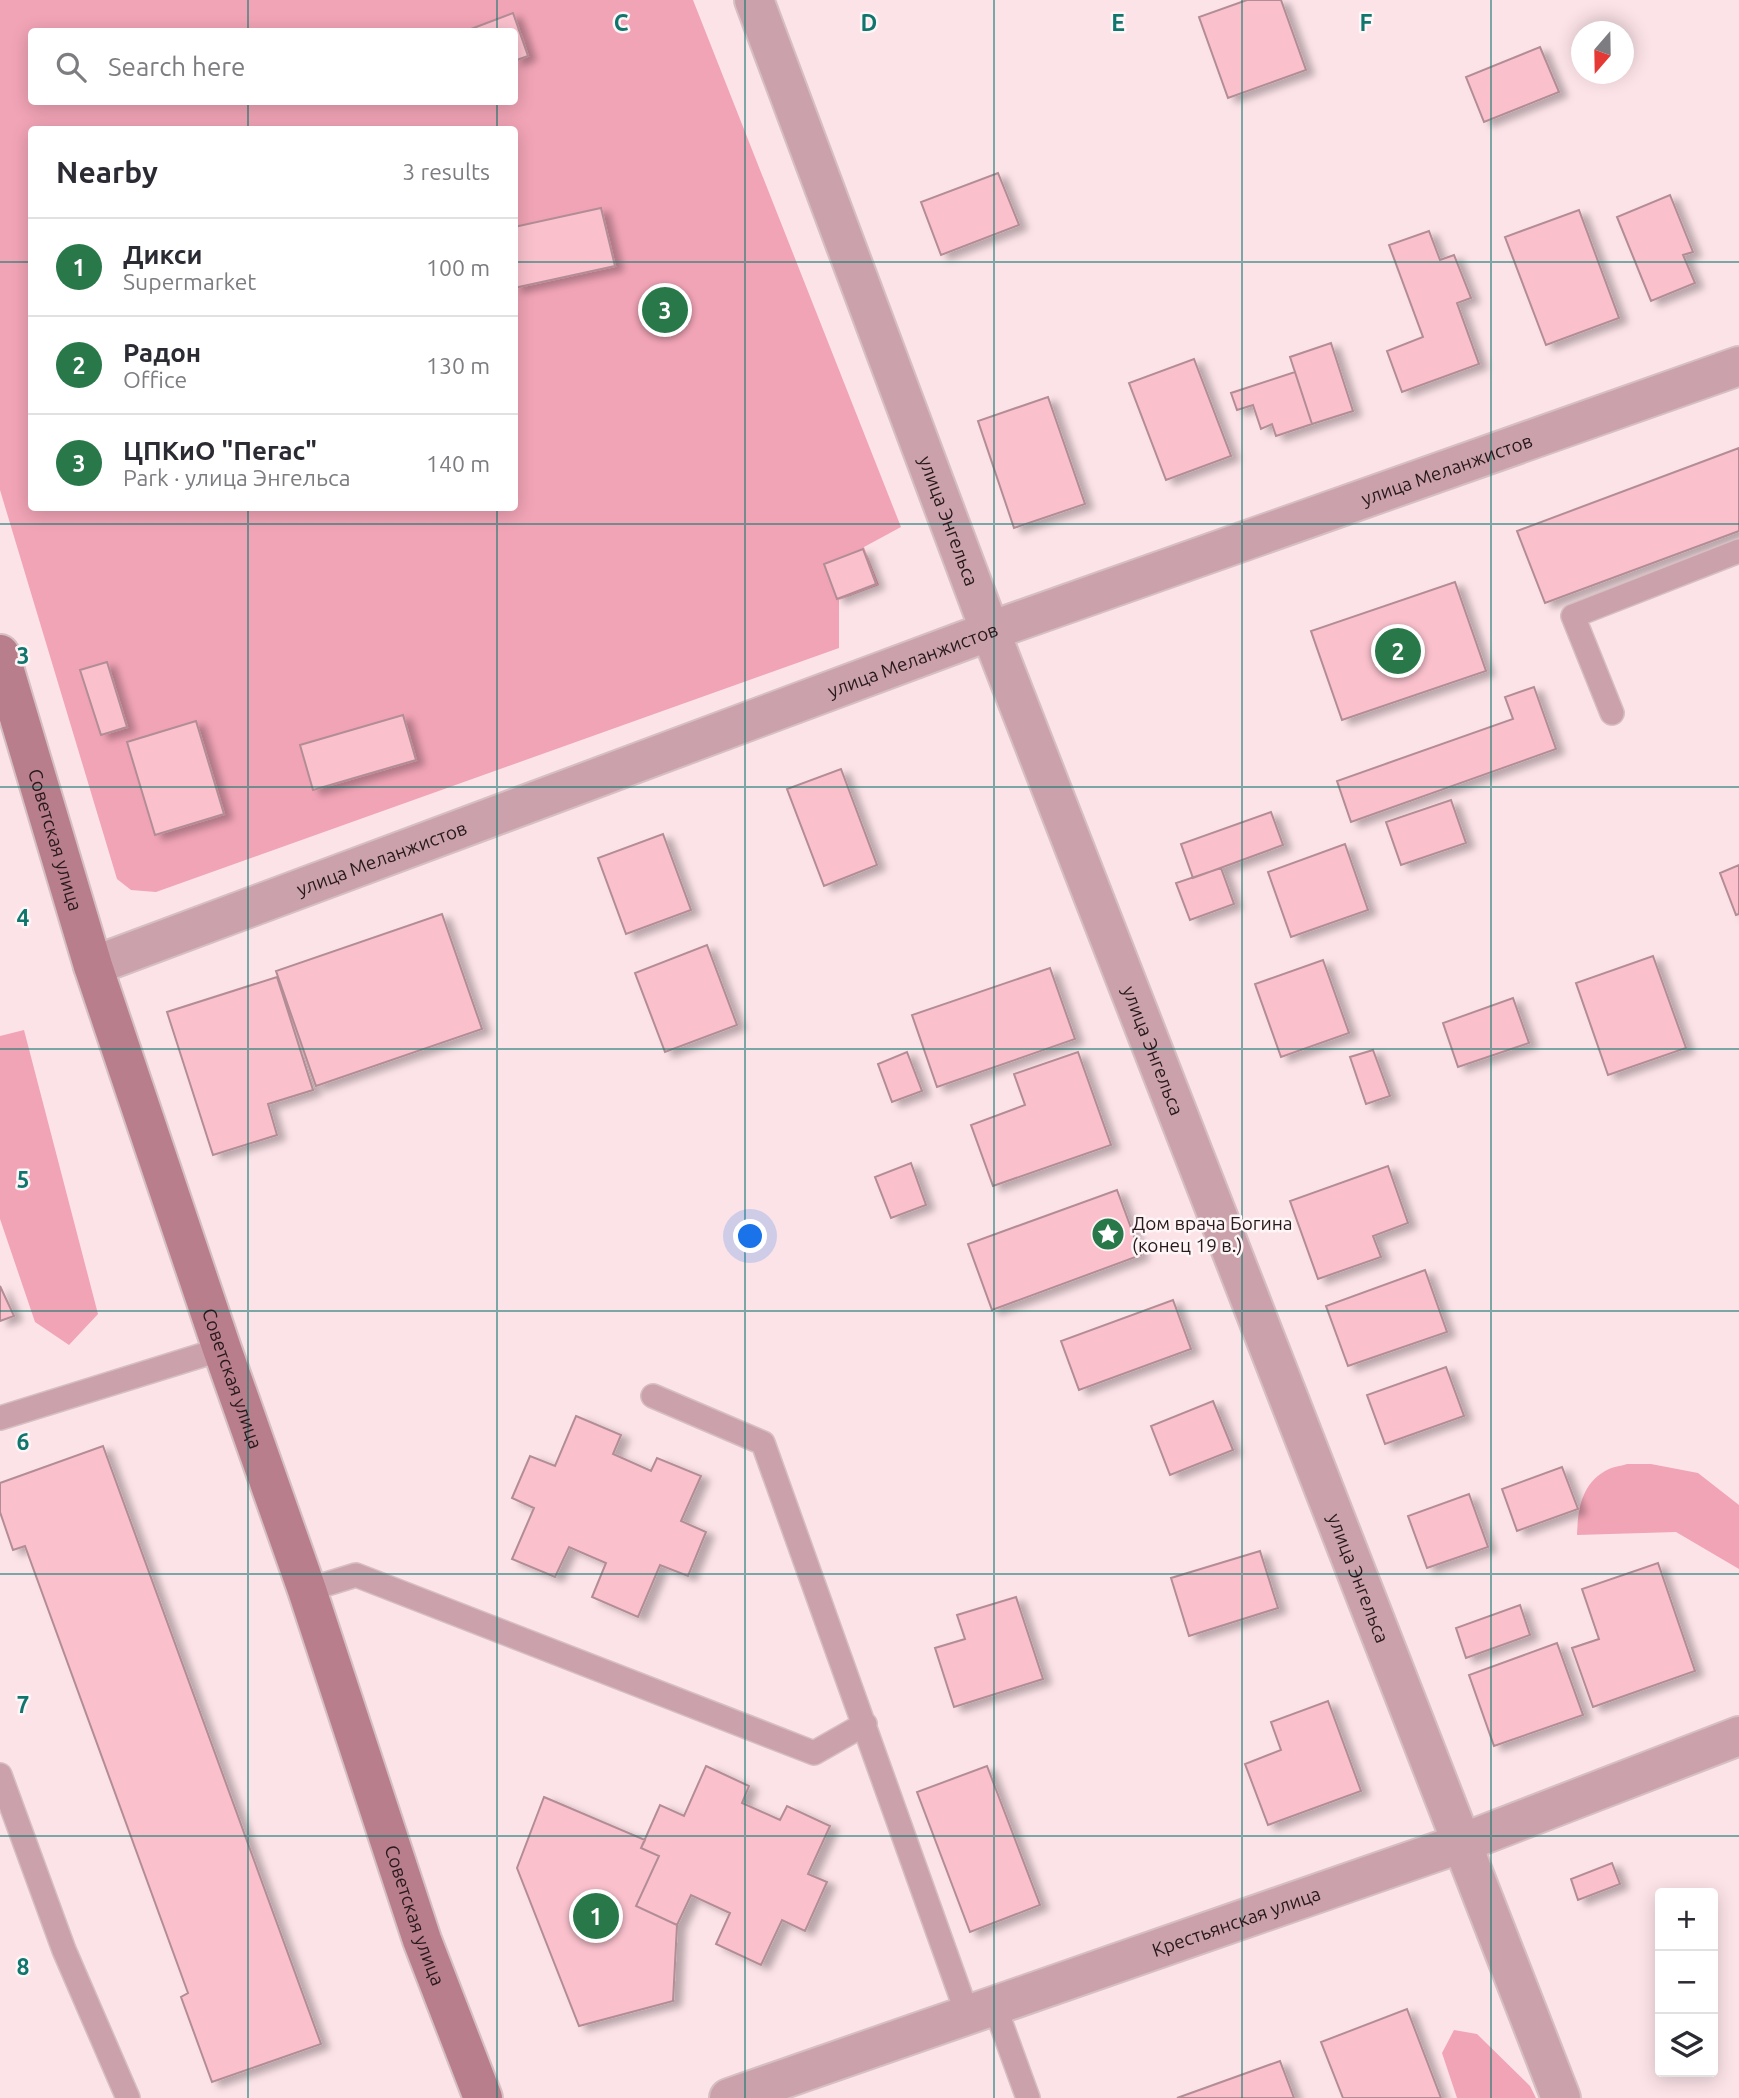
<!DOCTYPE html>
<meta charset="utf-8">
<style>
body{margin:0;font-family:Ubuntu,sans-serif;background:#f7f7f7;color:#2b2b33}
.controls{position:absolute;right:21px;bottom:21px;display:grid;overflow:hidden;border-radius:7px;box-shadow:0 4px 18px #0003}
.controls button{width:63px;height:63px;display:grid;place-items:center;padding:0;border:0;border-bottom:2px solid #e1e1e2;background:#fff;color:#2b2b33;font:35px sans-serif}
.compass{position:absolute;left:1571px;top:21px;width:63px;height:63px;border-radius:50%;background:#fff;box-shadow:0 4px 18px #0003;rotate:200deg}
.you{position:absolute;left:751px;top:1237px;width:24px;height:24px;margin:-18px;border:5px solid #fff;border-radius:50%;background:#1a73e8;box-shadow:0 0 0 10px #1a73e833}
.badge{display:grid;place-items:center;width:46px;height:46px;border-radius:50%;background:#287849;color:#fff;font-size:23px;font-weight:700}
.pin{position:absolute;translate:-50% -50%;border:4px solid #fff;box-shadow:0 2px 7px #0006}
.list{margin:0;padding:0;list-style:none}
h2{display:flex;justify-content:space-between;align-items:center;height:91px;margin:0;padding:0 28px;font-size:30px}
h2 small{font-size:23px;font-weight:400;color:#7c7c81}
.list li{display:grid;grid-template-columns:46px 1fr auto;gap:21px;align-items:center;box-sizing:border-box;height:98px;padding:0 28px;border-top:2px solid #e1e1e2}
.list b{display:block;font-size:26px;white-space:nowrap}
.list p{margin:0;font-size:23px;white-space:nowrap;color:#7c7c81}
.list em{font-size:23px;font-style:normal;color:#7c7c81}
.icon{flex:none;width:38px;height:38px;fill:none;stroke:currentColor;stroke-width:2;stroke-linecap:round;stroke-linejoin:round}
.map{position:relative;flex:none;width:1739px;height:2098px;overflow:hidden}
.search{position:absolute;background:#fff;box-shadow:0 4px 18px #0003;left:28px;top:28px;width:490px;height:77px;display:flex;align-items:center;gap:18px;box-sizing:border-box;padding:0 24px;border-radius:7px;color:#7c7c81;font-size:26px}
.panel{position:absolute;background:#fff;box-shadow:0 4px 18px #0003;left:28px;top:126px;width:490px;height:385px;border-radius:7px}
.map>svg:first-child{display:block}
.green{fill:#f1a4b6;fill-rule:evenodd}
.building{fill:#fac1cd;stroke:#b38d95;stroke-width:2;filter:url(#shadow)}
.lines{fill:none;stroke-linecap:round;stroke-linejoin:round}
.lane-casing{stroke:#d6bfc3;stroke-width:26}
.street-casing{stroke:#d6bfc3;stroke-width:42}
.secondary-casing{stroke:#d6bfc3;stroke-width:42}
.lane{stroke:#cba2ab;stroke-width:23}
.street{stroke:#cba2ab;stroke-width:38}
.secondary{stroke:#b97e8c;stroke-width:38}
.grid{fill:none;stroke:#0f766e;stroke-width:2;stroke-opacity:0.55}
.labels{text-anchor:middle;stroke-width:5;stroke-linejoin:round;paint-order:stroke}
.street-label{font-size:19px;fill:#28191d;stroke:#fef5f7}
.poi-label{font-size:19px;fill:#28191d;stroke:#fef5f7;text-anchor:start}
.grid-label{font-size:23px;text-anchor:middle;font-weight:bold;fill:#0f766e;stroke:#fef5f7;stroke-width:5;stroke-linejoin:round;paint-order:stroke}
</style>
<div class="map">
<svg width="1739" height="2098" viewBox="0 0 1739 2098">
<defs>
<filter id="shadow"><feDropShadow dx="8" dy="4.5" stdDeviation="3.5" flood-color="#0004"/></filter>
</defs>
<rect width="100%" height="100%" fill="#fce3e8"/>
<!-- green -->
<path class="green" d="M 0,0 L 693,0 L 901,527 L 864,547 L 879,585 L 839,600 L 839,648 L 156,892 L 131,890 L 117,879 L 0,490 ZM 32,32 L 514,32 L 514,102 L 32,102 ZM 32,130 L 514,130 L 514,508 L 32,508 Z
M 24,1030 L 98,1314 L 69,1345 L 35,1322 L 0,1219 L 0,1036 Z
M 1627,1464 L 1651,1464 L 1698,1473 L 1739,1505 L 1739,1569 L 1676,1532 L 1577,1535 C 1578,1510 1581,1485 1605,1471 C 1611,1467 1621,1466 1627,1464 Z
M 1454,2030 L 1477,2034 L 1530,2086 L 1536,2098 L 1457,2098 L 1442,2053 Z"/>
<!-- building -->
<path class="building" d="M 1247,0 L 1281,0 L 1306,70 L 1228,98 L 1199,17 Z
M 513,13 L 528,56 L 514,61 L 514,32 L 463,32 Z
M 1540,47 L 1559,92 L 1484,122 L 1466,77 Z
M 998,173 L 1019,225 L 941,255 L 921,202 Z
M 1670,195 L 1693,252 L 1683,255 L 1695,283 L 1651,301 L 1617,217 Z
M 601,208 L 615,266 L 514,288 L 514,227 Z
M 1579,210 L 1619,318 L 1546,345 L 1505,237 Z
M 1429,231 L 1440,260 L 1454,255 L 1471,298 L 1457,303 L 1479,364 L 1402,392 L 1387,351 L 1423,337 L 1389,245 Z
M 1331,343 L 1353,411 L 1312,424 L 1290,357 Z
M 1194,359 L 1231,456 L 1166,480 L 1129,383 Z
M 1295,372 L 1312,424 L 1276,436 L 1272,424 L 1261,429 L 1253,405 L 1237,410 L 1231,393 Z
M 1048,397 L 1085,504 L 1014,528 L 978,421 Z
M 1739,448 L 1739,531 L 1545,603 L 1517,531 Z
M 863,549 L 876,584 L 837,599 L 824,564 Z
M 1455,582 L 1486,671 L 1342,720 L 1311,631 Z
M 107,662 L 127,727 L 101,735 L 80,670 Z
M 1534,687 L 1556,749 L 1351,822 L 1337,781 L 1513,719 L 1505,697 Z
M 403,715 L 416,760 L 313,790 L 300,745 Z
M 196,721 L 224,814 L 155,835 L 127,742 Z
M 841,769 L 877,865 L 824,886 L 787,789 Z
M 1451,800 L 1466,843 L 1401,865 L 1386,822 Z
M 1271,812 L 1283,845 L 1193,878 L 1181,844 Z
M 663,834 L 691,910 L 626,934 L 598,858 Z
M 1345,844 L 1368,910 L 1291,937 L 1268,872 Z
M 1739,865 L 1739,914 L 1736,915 L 1720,873 Z
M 1221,868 L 1234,904 L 1190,920 L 1176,883 Z
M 442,914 L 482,1029 L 316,1086 L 276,971 Z
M 707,945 L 737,1025 L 665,1052 L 635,973 Z
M 1653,956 L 1686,1048 L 1608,1075 L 1576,983 Z
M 1323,960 L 1349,1033 L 1281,1057 L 1255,984 Z
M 1050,968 L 1075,1039 L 937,1087 L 912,1015 Z
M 277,977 L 313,1090 L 268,1104 L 277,1135 L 213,1155 L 167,1012 Z
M 1513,998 L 1529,1043 L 1458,1067 L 1443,1023 Z
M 1373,1050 L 1390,1096 L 1366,1104 L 1350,1057 Z
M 907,1052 L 922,1091 L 892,1102 L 878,1064 Z
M 1078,1052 L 1111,1145 L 993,1186 L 971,1125 L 1025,1105 L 1014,1074 Z
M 911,1163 L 926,1205 L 891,1218 L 875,1177 Z
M 1388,1166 L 1408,1223 L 1373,1236 L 1381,1257 L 1318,1279 L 1290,1201 Z
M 1117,1190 L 1141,1255 L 992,1310 L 968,1244 Z
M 1425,1270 L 1447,1332 L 1348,1366 L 1326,1306 Z
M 0,1286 L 14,1316 L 0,1321 Z
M 1173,1300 L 1191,1349 L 1079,1390 L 1061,1341 Z
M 1446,1367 L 1464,1416 L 1385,1444 L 1367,1395 Z
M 1213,1401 L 1233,1450 L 1170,1475 L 1151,1426 Z
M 576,1416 L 621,1435 L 613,1454 L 651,1471 L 657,1458 L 701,1476 L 681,1521 L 706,1532 L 688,1576 L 660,1565 L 638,1617 L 592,1597 L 606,1563 L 569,1547 L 555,1577 L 512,1559 L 534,1508 L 512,1498 L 530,1456 L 555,1466 Z
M 103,1446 L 321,2044 L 212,2082 L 181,1997 L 188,1993 L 25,1546 L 13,1550 L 0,1512 L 0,1483 Z
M 1562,1467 L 1578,1509 L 1517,1531 L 1502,1489 Z
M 1469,1494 L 1488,1547 L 1427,1568 L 1408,1516 Z
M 1260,1551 L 1278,1608 L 1189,1636 L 1171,1578 Z
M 1658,1563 L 1695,1671 L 1593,1707 L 1572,1648 L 1599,1639 L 1582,1589 Z
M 1016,1597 L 1043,1679 L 954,1707 L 935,1648 L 965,1639 L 957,1615 Z
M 1520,1605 L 1530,1635 L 1466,1658 L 1456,1628 Z
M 1557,1643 L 1583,1715 L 1494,1746 L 1469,1675 Z
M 1328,1701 L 1361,1791 L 1268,1825 L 1245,1764 L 1281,1750 L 1271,1722 Z
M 706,1766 L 749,1786 L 742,1803 L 780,1820 L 787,1806 L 830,1826 L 808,1874 L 827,1882 L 805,1931 L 782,1920 L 761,1965 L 716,1944 L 730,1913 L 691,1895 L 677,1925 L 636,1906 L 659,1856 L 641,1848 L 660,1805 L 684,1816 Z
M 987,1766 L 1040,1905 L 970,1932 L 917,1792 Z
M 544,1797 L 645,1840 L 641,1848 L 659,1856 L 636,1906 L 677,1925 L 673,2001 L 579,2026 L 517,1868 Z
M 1612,1863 L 1620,1884 L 1578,1900 L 1571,1879 Z
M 1407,2009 L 1441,2098 L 1343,2098 L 1321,2042 Z
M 1280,2061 L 1294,2098 L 1177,2098 Z"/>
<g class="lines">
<defs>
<path id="lane" d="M 1612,713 L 1573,616 L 1739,551
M 653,1396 L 763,1443 L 968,2016
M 0,1418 L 222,1349
M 307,1590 L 356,1575 L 814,1753 L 865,1724
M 0,1775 L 64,1950 L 128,2098
M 995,2007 L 1028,2098"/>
<g id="street">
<path id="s1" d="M 754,0 L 990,631 L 1561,2098"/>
<path id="s2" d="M 93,966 L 990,631 L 1739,366"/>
<path id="s3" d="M 729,2098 L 1462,1843 L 1739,1736"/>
</g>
<g id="secondary">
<path id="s4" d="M 0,654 L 93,966 L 222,1349 L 307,1590 L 422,1940 L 483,2098"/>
</g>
</defs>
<!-- lane casing -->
<use href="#lane" class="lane-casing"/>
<!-- street casing -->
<use href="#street" class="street-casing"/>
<!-- secondary casing -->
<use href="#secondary" class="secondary-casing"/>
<!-- lane -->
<use href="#lane" class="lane"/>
<!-- street -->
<use href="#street" class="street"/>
<!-- secondary -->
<use href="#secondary" class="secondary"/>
</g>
<!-- grid -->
<path class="grid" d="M 248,0 L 248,32M 497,0 L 497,32M 745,0 L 745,2098M 994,0 L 994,2098M 1242,0 L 1242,2098M 1491,0 L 1491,2098M 248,102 L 248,130M 497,102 L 497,130M 0,262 L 32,262M 514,262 L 1739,262M 248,508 L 248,2098M 497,508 L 497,2098M 0,524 L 1739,524M 0,787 L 1739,787M 0,1049 L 1739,1049M 0,1311 L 1739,1311M 0,1574 L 1739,1574M 0,1836 L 1739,1836"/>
<!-- icons -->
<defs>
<symbol id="sight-disc" viewBox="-11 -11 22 22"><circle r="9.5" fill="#287849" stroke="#fef5f7"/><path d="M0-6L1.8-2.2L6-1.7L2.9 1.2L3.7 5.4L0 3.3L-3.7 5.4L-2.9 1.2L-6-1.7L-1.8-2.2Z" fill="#fff"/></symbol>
</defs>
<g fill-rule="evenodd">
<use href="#sight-disc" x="1089" y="1215" width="38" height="38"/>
</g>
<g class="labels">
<!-- street labels -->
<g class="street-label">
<text dy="7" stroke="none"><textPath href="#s2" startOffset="1442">улица Меланжистов</textPath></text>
<text dy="7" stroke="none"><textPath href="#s1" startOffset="556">улица Энгельса</textPath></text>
<text dy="7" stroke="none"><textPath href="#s2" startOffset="875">улица Меланжистов</textPath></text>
<text dy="7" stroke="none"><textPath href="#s4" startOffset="194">Советская улица</textPath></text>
<text dy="7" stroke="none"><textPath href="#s2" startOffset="308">улица Меланжистов</textPath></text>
<text dy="7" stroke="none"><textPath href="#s1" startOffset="1124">улица Энгельса</textPath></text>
<text dy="7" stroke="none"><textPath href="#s4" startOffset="761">Советская улица</textPath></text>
<text dy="7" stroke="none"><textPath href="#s1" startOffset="1690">улица Энгельса</textPath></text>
<text dy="7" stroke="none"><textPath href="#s4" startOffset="1328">Советская улица</textPath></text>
<text dy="7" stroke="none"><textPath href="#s3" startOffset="537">Крестьянская улица</textPath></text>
</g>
<!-- poi labels -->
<g class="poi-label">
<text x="1132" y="1230">Дом врача Богина<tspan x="1132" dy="22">(конец 19 в.)</tspan></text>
</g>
</g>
<g class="grid-label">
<text x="621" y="31">C</text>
<text x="869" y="31">D</text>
<text x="1118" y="31">E</text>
<text x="1366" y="31">F</text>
<text x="23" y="664">3</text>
<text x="23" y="926">4</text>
<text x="23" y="1188">5</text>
<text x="23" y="1450">6</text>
<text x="23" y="1713">7</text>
<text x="23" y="1975">8</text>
</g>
</svg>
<div class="controls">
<button>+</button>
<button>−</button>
<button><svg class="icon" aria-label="layers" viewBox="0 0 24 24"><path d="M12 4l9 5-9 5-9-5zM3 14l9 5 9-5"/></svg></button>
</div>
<svg class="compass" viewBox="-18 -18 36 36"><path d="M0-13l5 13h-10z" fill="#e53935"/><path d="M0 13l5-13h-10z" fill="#7c7c81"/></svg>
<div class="you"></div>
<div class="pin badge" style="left:596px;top:1916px">1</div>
<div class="pin badge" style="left:1398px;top:651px">2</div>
<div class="pin badge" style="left:665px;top:310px">3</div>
<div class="search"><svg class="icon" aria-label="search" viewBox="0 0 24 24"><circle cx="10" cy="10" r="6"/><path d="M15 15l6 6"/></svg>Search here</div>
<section class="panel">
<h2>Nearby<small>3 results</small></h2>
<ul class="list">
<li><span class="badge">1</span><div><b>Дикси</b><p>Supermarket</p></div><em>100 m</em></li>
<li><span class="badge">2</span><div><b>Радон</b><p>Office</p></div><em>130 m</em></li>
<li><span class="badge">3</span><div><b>ЦПКиО &quot;Пегас&quot;</b><p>Park · улица Энгельса</p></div><em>140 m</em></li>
</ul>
</section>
</div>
